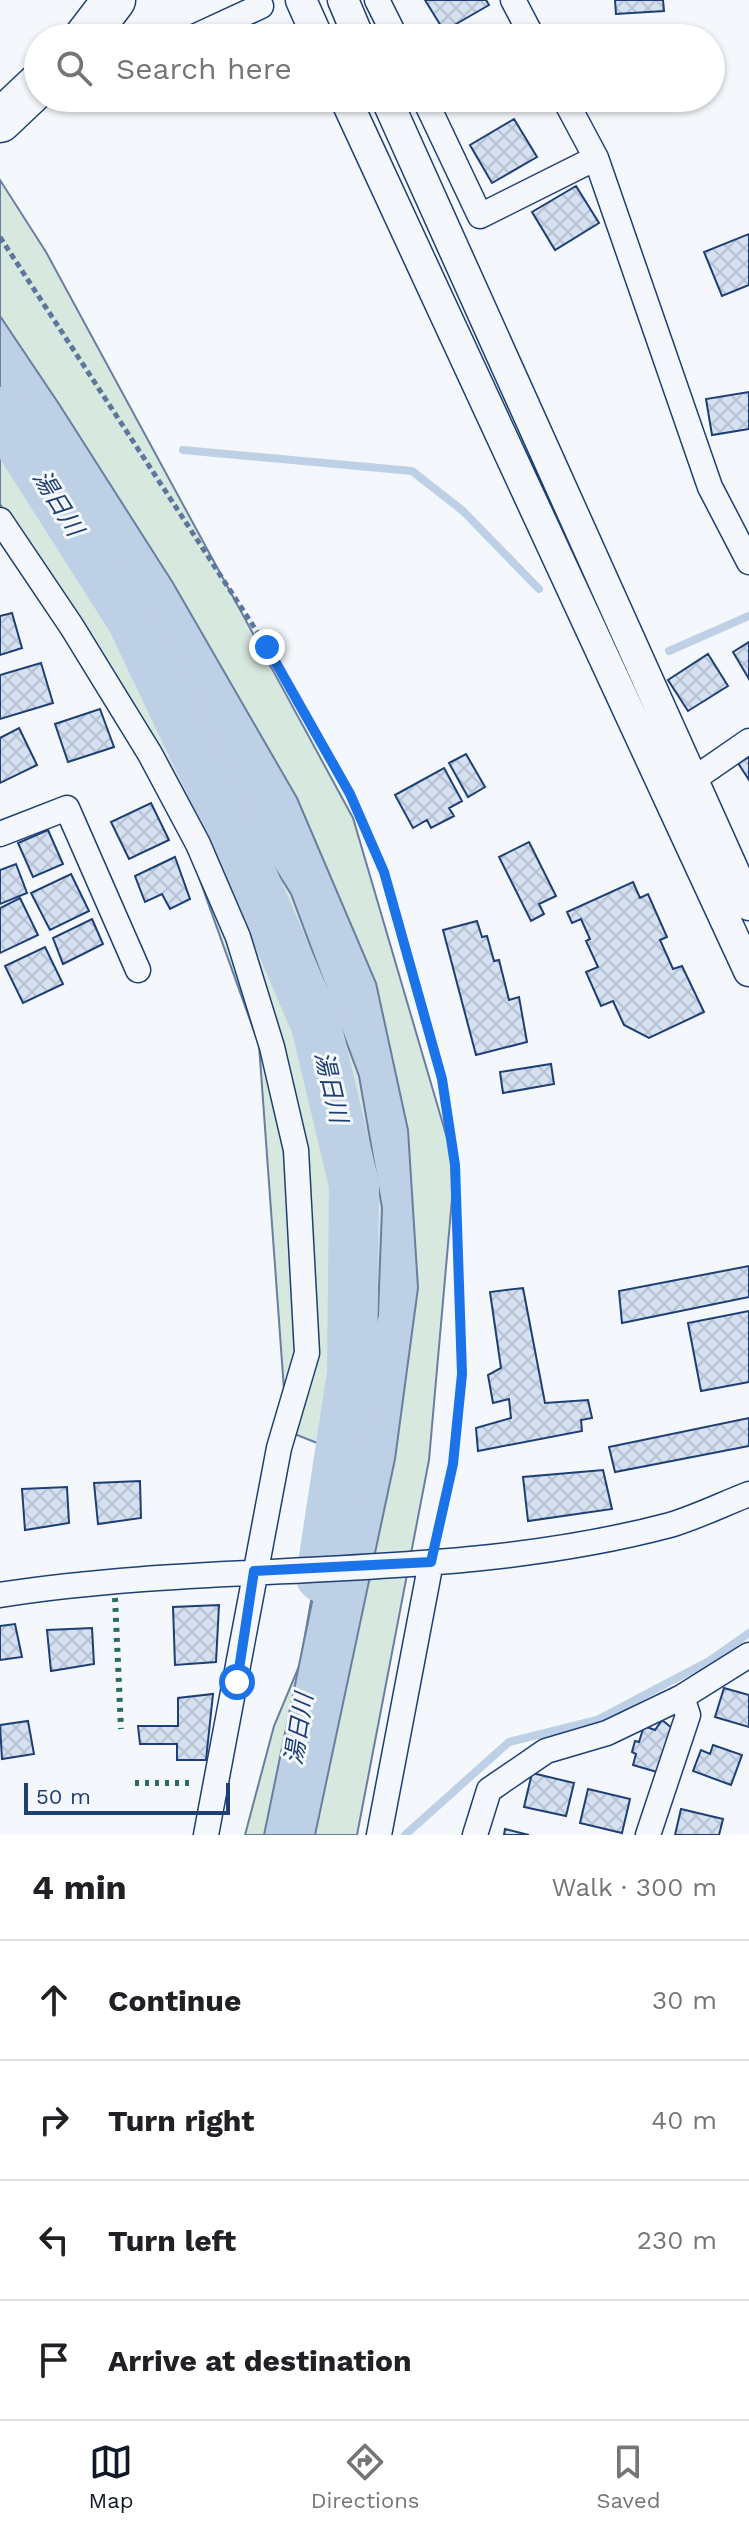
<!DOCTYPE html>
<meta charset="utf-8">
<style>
body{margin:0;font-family:"Work Sans","Noto Sans JP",sans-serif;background:#f2f2f2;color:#202124}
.scale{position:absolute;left:24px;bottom:20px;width:206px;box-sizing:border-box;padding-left:8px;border:4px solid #1d3f73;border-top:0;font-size:22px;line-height:28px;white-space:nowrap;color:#1d3f73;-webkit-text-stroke:6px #f4f7fb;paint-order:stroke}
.stop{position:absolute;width:24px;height:24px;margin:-18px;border:6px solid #1a73e8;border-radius:50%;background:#fff}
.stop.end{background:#1a73e8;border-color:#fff;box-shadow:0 2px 8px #0008}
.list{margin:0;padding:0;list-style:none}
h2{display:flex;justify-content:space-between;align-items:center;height:104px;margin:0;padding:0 32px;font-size:34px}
h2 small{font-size:26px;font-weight:400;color:#757577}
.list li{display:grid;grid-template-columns:52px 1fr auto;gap:24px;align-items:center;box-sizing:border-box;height:120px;padding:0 32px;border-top:2px solid #e0e0e0}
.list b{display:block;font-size:30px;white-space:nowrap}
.list em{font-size:26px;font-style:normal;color:#757577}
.icon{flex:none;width:44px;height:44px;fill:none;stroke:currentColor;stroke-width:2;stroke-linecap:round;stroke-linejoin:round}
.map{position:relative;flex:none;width:749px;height:1835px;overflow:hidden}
.search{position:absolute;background:#fff;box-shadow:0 2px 6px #0004;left:24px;right:24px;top:24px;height:88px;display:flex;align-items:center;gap:20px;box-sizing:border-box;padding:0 28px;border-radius:44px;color:#757577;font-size:30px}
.sheet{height:584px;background:#fff}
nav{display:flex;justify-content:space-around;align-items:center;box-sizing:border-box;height:112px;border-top:2px solid #e0e0e0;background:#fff;font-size:22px;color:#757577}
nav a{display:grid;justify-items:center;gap:4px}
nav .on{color:#111827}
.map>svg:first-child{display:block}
.grass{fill:#d7e8df;stroke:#687fa3;stroke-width:2}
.water{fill:#bed0e5;stroke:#687fa3;stroke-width:2}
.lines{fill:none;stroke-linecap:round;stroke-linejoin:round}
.stream{stroke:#bed0e5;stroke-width:8}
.river{stroke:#bed0e5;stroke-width:50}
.building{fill:url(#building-cross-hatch);stroke:#1d3f73;stroke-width:2}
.minor-casing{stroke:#1d3f73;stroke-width:27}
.tertiary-casing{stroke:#1d3f73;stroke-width:33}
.trunk-casing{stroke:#1d3f73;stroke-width:45}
.path{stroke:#5e769c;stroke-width:5;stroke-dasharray:6 4;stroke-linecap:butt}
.minor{stroke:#f4f7fb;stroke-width:24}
.tertiary{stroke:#f4f7fb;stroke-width:30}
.trunk{stroke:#f4f7fb;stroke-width:42}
.hedge{stroke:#2c6c60;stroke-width:6;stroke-dasharray:4 6;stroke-linecap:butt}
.route{stroke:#1a73e8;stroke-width:10}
.labels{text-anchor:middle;stroke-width:6;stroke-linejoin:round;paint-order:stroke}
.water-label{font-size:24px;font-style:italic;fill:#1d3f73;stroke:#f4f7fb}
</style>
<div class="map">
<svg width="749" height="1835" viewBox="0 0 749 1835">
<defs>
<pattern id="building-cross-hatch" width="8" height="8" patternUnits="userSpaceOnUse" patternTransform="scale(2)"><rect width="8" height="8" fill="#d5e0f0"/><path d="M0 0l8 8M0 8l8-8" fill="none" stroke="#b6c1d1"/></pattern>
</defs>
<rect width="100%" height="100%" fill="#f4f7fb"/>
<!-- grass -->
<path class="grass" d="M 0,180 L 46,252 L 353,818 L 455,1165 L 429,1460 L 357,1835 L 245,1835 L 274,1726 L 300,1664 L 328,1504 L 340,1452 L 287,1431 L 259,1045 L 169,794 L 0,504 Z"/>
<!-- water -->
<path class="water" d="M 0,316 L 59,404 L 173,583 L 297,798 L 376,983 L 408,1130 L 418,1288 L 395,1459 L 315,1835 L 264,1835 L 331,1510 L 378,1315 L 382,1208 L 359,1076 L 291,894 L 223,786 L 0,401 Z"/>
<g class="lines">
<!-- stream -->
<path class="stream" d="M 183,450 L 412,471 L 463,511 L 539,589
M 669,651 L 749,616
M 405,1835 L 509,1742 L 597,1720 L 709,1661 L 749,1633"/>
<!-- river -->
<path class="river" d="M 0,412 L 132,620 L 237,841 L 316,1025 L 354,1185 L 352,1373 L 321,1577"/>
</g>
<!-- building -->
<path class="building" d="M 425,0 L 486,0 L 489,5 L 444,31 Z
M 615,0 L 663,0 L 664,11 L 616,14 Z
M 514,119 L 537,157 L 492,183 L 470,145 Z
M 576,186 L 599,223 L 555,250 L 532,212 Z
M 749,234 L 749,285 L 722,296 L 704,252 Z
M 749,392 L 749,429 L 712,435 L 706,399 Z
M 12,613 L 22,648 L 0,655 L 0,616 Z
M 749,642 L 749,679 L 733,652 Z
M 708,654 L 728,686 L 688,711 L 668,680 Z
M 41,663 L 53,703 L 0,719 L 0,675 Z
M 100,709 L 114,747 L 68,762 L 55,724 Z
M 19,728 L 37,765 L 0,783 L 0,738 Z
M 466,754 L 485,787 L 468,797 L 449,763 Z
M 749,757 L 749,780 L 738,763 Z
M 444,768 L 462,801 L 449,808 L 454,816 L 431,828 L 427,820 L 413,828 L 395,795 Z
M 151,803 L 169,840 L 129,859 L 111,822 Z
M 48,830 L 63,864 L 33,877 L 18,843 Z
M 529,842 L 556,896 L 539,904 L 544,914 L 531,921 L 499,857 Z
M 175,857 L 190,899 L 170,909 L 162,894 L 145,902 L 135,876 Z
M 16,864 L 27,893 L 0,904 L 0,870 Z
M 71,874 L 89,911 L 50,930 L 31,893 Z
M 633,882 L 640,898 L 648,894 L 667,937 L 660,940 L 673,969 L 682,966 L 704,1012 L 649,1038 L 624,1025 L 613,1001 L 601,1006 L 586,972 L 598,967 L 586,941 L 590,939 L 581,919 L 572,923 L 567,912 Z
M 20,898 L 38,935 L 0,953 L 0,908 Z
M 92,919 L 103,944 L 63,964 L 53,938 Z
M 477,921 L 482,937 L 487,936 L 494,961 L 499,960 L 509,1000 L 519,997 L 527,1042 L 476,1055 L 443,930 Z
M 45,947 L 63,984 L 23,1003 L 5,966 Z
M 551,1064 L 554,1084 L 503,1093 L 500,1072 Z
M 749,1266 L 749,1297 L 622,1323 L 619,1291 Z
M 523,1288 L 545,1403 L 588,1400 L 592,1418 L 581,1420 L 582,1431 L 478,1451 L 476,1428 L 511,1418 L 509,1399 L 493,1403 L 488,1375 L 501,1368 L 490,1292 Z
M 749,1311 L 749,1382 L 701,1391 L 688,1323 Z
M 749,1418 L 749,1446 L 615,1472 L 609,1447 Z
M 603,1470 L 612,1509 L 528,1521 L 523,1477 Z
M 140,1481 L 141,1518 L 98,1524 L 94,1483 Z
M 67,1487 L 69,1523 L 25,1530 L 22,1489 Z
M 219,1605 L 216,1662 L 175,1665 L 173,1607 Z
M 15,1624 L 22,1657 L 0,1660 L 0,1626 Z
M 92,1628 L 94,1664 L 51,1671 L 47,1630 Z
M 724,1688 L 749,1695 L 749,1727 L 715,1717 Z
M 213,1694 L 206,1760 L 177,1760 L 177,1744 L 140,1744 L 138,1726 L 178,1726 L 178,1698 Z
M 662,1720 L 672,1728 L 657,1772 L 633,1765 L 636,1754 L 632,1752 L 635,1741 L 639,1742 L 644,1726 L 655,1730 Z
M 28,1721 L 34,1754 L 2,1759 L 0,1725 Z
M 713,1745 L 742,1755 L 731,1785 L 693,1771 L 701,1750 L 710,1754 Z
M 532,1773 L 574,1783 L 566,1816 L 524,1807 Z
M 588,1789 L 630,1799 L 622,1833 L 580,1823 Z
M 681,1809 L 723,1819 L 719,1835 L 675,1835 Z
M 505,1829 L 529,1835 L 504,1835 Z"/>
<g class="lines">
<defs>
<path id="minor" d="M 377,0 L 396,38
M 513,0 L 533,38
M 192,38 L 261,6
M 424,98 L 480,216 L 596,158
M 564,98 L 596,158 L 710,487 L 749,562
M 0,520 L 72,627 L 150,754 L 198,844 L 238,937 L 272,1047 L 296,1150 L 307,1353 L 279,1448 L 206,1835
M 691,781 L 749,741
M 0,834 L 67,808 L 138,970
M 0,1595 C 221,1560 452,1583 670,1525 C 697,1517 723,1504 749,1494
M 379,1835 L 431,1562
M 475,1835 L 489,1790 L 546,1751 L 607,1733 L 682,1697 L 749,1655
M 648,1835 L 688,1715 L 682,1697"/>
<path id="tertiary" d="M 301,0 L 318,38
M 343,0 L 359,38
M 345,98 L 749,971
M 386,98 L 749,905"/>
<path id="trunk" d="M 85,38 L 114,0
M 0,121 L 38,85"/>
</defs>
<!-- minor casing -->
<use href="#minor" class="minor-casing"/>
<!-- tertiary casing -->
<use href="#tertiary" class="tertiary-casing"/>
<!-- trunk casing -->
<use href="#trunk" class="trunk-casing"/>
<!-- path -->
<path class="path" d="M 0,237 L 267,647 L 350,794 L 384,872 L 442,1079 L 455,1165 L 462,1374 L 453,1464 L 437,1538"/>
<!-- minor -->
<use href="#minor" class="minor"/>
<!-- tertiary -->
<use href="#tertiary" class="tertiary"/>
<!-- trunk -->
<use href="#trunk" class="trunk"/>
<!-- hedge -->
<path class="hedge" d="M 115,1598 L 121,1729
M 135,1783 L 195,1783"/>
</g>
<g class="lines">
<!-- route -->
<path class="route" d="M 237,1682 L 254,1571 L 431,1562 L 453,1464 L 462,1374 L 455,1165 L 442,1079 L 384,872 L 350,794 L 267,647"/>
</g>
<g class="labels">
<!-- water labels -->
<g class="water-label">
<text transform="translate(58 503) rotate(58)" y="8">湯日川</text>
<text transform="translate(331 1087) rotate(77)" y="8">湯日川</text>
<text transform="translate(299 1729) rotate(-81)" y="8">湯日川</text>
</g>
</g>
</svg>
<div class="scale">50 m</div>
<div class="stop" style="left:237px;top:1682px"></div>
<div class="stop end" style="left:267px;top:647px"></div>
<div class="search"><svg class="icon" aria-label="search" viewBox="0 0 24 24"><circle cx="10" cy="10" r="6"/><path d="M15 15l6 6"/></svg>Search here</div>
</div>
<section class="sheet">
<h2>4 min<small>Walk · 300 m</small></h2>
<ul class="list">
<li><svg class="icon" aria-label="ahead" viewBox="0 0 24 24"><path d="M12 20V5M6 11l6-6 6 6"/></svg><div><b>Continue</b></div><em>30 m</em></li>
<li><svg class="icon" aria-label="right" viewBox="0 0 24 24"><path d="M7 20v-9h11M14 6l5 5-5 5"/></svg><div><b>Turn right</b></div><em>40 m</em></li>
<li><svg class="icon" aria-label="left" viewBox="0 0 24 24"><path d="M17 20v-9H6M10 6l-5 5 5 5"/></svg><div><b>Turn left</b></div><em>230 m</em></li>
<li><svg class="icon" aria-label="arrive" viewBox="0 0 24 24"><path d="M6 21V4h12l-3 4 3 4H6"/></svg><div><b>Arrive at destination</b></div></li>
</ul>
</section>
<nav>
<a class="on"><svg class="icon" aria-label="map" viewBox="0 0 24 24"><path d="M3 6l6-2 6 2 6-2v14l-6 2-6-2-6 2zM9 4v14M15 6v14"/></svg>Map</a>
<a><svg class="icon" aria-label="directions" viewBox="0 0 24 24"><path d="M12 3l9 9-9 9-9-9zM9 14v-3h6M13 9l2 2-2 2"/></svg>Directions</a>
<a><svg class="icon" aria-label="saved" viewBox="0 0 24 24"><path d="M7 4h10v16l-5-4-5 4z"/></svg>Saved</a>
</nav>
